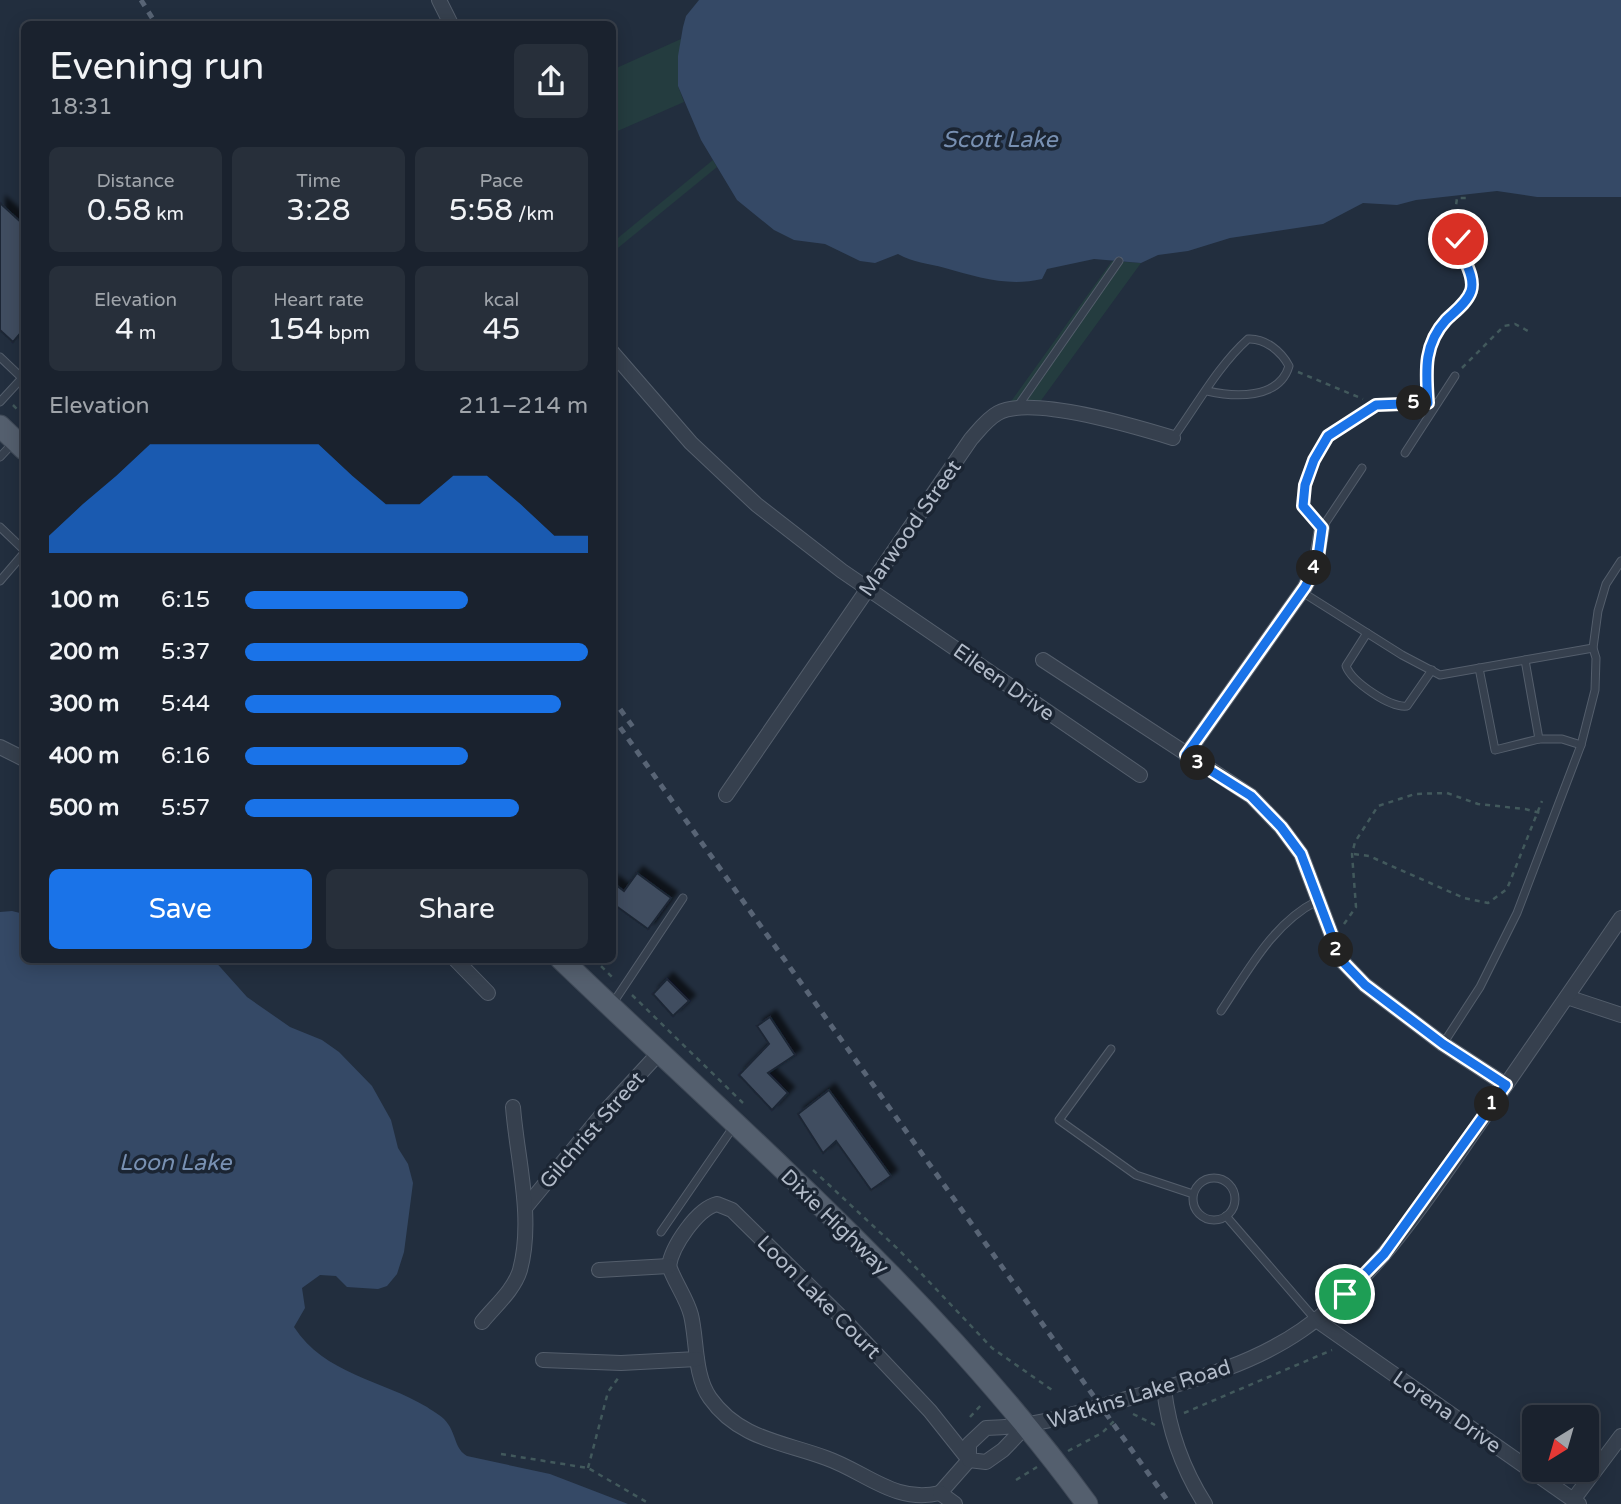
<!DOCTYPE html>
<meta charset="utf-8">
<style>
:root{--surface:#1a222e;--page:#272f3a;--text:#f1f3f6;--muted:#9fa4aa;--line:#383f4a;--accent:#1a73e8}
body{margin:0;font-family:"Varela Round",sans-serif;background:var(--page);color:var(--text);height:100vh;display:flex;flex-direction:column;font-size:26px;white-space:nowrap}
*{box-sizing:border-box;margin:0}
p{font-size:23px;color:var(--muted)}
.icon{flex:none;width:38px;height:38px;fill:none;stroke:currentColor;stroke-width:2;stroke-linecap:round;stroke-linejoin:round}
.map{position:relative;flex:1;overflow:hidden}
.side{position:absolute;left:21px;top:21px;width:595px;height:942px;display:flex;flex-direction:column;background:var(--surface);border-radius:10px;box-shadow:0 4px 18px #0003,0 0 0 2px var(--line)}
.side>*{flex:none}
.needle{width:46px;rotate:217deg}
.tools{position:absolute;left:1522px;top:1405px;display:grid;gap:14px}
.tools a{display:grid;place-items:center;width:77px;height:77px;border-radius:10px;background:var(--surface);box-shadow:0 4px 18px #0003,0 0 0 2px var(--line);font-size:35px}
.pin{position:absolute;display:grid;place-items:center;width:60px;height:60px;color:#fff;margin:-30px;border:4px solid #fff;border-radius:50%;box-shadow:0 2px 7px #0007}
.km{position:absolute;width:35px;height:35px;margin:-18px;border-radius:50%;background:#222;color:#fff;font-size:19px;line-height:35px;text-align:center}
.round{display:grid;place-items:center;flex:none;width:74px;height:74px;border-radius:10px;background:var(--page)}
.headline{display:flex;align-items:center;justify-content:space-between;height:119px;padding:0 28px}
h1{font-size:38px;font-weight:600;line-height:52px}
.stats{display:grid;grid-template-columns:repeat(3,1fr);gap:10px;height:119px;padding:7px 28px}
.stats div{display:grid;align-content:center;border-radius:10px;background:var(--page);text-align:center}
.stats b{font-size:30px;font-weight:600}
.stats small{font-size:19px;font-weight:400}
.stats p{font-size:19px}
.chart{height:196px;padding:14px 28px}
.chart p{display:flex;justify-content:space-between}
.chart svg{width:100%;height:126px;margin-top:7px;fill:var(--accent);opacity:.7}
.button{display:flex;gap:14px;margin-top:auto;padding:14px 28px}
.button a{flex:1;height:80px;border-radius:10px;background:var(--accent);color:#fff;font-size:28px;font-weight:600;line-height:80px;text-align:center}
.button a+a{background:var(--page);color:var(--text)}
ul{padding:0 28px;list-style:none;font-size:23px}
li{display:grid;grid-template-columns:112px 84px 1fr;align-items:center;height:52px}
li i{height:18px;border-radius:9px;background:var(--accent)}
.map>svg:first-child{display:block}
.green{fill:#243c3f}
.water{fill:#354966}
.building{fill:#414e60;stroke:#1d2735;stroke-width:2;filter:url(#shadow)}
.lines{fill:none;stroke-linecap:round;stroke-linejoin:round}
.lane-casing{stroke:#545e6c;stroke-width:9}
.street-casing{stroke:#545e6c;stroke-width:16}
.primary-casing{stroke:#3f4957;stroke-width:23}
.path{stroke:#42595c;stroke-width:2.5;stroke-dasharray:5 5;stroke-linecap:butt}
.lane{stroke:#36404e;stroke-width:7}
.street{stroke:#36404e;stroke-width:14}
.primary{stroke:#545f6e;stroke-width:21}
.rail{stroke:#586475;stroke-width:5;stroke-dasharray:7 7;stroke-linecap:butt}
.route-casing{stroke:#fff;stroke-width:14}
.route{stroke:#1a73e8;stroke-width:9}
.labels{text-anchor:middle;stroke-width:7;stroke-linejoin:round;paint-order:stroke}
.street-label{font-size:21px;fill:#b2bbc9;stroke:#1b2533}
.water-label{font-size:23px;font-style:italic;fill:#7890b2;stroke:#1b2533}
</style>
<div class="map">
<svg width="1621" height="1504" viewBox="0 0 1621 1504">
<defs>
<filter id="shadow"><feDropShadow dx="6" dy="-6" stdDeviation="2" flood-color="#0009"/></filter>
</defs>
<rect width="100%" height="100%" fill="#222e3e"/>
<!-- green -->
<g class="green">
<path d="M681 39 678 86 684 102 613 133 612 70Z"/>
<path d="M713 160 717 167 613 252V242Z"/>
<path d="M1112 261 1141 263 1037 406 1007 407Z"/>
</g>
<!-- water -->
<g class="water">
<path d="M699 0H1621V197H1537L1497 191 1416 200 1397 205 1363 203 1323 224 1230 238 1188 251 1158 255 1141 263 1094 259 1047 269 1042 279C1008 287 977 277 945 268 927 263 914 263 898 254L875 263 860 261 825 244 794 240 774 230 737 200 701 140 678 86V56L683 27 686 16Z"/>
<path d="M12 911 24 914V959H213L247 997 290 1027 322 1040 339 1052 372 1086 391 1120 398 1148 408 1164 413 1183 404 1252 397 1274 387 1286 378 1289 347 1287 336 1276 320 1275 302 1288 305 1308 294 1327C324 1374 382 1380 427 1407 434 1412 444 1417 448 1424 456 1435 455 1449 467 1456L550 1474 628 1504H0V912Z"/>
</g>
<!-- building -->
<g class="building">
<path d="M0 203 24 225V329L13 342 0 330Z"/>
<path d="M637 873 671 898 648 929 612 903V882L624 891Z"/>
<path d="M667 979 689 1001 673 1016 653 994Z"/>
<path d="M770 1017 795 1055 768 1073 788 1093 772 1110 739 1075 769 1044 757 1026Z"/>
<path d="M829 1090 891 1176 871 1190 836 1141 823 1153 798 1114Z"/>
</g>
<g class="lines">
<!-- lane casing -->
<g class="lane-casing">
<g id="lane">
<path d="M0 357 22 378 0 402"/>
<path d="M1016 409 1119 261"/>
<path d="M1173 438C1197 405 1218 366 1248 339 1265 338 1281 351 1289 366 1279 400 1234 397 1207 391"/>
<path d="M1405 453 1455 376"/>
<path d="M0 457 14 442"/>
<path d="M1362 468 1322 528 1303 506 1305 485 1314 460 1328 436 1376 405 1437 403"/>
<path d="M0 527 24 550"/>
<path d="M0 581 24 553"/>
<path d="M1302 592 1402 655 1440 675 1593 648"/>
<path d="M1367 633 1346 666C1352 682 1390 708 1407 706L1432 670"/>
<path d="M1525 660 1539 739H1562L1581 745"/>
<path d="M1479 668 1495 750 1539 739"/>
<path d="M613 1003 683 898"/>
<path d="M1221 1011C1248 971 1273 923 1317 901"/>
<path d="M1443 1044 1480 987 1517 913 1581 745 1595 690 1596 658 1593 648 1598 611 1606 584 1621 561"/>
<path d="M1111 1049 1059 1120 1136 1175 1193 1194"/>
<circle cx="1214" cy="1199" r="21"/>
<path d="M1226 1216 1315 1319"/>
<path d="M661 1232 734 1126"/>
</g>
</g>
<!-- street casing -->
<g class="street-casing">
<g id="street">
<path d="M439 0 451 24"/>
<path d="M612 352 691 443 757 505 842 571 1140 775"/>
<path d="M1043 660 1251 796 1281 827 1301 854 1341 960 1365 985 1443 1044 1506 1085"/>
<path d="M0 747 24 759"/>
<path d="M1186 755 1305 587 1316 564 1322 528"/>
<path d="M726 795 971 439C979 430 987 419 998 413 1031 395 1137 427 1173 438"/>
<path d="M455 959 488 993"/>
<path d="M1567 997 1621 1015"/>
<path d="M525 1208 600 1117 659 1053"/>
<path d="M669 1266C672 1246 697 1209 717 1204L732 1210 846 1322 930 1411 969 1460 940 1493"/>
<path d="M669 1266C675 1283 687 1299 691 1315 697 1339 694 1376 710 1398 739 1439 783 1442 826 1458 866 1472 895 1504 940 1493"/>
<path d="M599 1270 669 1266"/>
<path d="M1315 1319 1579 1504"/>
<path d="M482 1322C495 1306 514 1290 520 1270 534 1218 517 1159 513 1107"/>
<path d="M543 1360 621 1363 697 1359"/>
<path d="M1164 1389C1169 1431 1182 1468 1205 1504"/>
<path d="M1025 1427 1003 1450 986 1462 969 1460V1444L986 1428C1039 1427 1080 1412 1130 1398 1190 1381 1250 1366 1302 1330 1375 1280 1427 1199 1477 1127 1525 1057 1573 988 1621 918"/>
<path d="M940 1493 955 1504"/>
<path d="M1573 1500 1621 1436"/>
</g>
</g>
<!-- primary casing -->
<g class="primary-casing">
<g id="primary">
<path d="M0 426 24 449"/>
<path d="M561 959C742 1133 938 1300 1087 1504"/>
</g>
</g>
<!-- path -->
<g class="path">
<path d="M1462 368 1504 326 1515 324 1530 332"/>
<path d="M1298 372 1363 399"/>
<path d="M1427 393 1425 363 1430 345 1445 322 1471 292 1472 278 1460 256 1459 214 1455 213 1457 198H1468"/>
<path d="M13 405 24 416"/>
<path d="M1354 854 1369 856 1464 898 1488 903 1507 889 1542 801"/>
<path d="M1344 924 1356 907 1352 854 1355 842 1378 806 1415 794 1447 793 1478 804 1525 809 1544 814"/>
<path d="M594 959 614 979"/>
<path d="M632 995 743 1103"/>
<path d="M813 1170 899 1250 992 1348 1052 1390"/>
<path d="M1184 1413 1332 1350"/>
<path d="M1133 1414 1155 1425"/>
<path d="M970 1417 982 1404"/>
<path d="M1068 1451 1102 1433 1117 1418"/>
<path d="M501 1454 588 1468 650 1504"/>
<path d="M588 1468 608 1392 619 1377"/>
<path d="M1016 1480 1037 1467"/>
</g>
<!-- lane -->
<use href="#lane" class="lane"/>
<!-- street -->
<use href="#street" class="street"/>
<!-- primary -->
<use href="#primary" class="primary"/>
<!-- rail -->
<g class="rail">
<path d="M141 0 156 24"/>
<path d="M612 698 633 727"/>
<path d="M612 716 1170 1504"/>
</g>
</g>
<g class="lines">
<!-- route casing -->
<g class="route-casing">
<path id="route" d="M1345 1294 1384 1254 1506 1085 1443 1044 1365 985 1341 960 1301 854 1281 827 1251 796 1186 755 1305 587 1317 564 1322 528 1303 506 1305 485 1314 460 1328 436 1376 405 1428 403C1426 372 1423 345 1446 320 1454 312 1467 303 1471 291 1476 275 1460 256 1458 239"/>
</g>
<!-- route -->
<use href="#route" class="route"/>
</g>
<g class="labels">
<!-- street labels -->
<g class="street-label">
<text transform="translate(910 528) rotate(-55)" y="7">Marwood Street</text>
<text transform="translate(1004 682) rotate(35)" y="7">Eileen Drive</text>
<text transform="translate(592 1130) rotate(-49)" y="7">Gilchrist Street</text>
<text transform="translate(835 1222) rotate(44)" y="7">Dixie Highway</text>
<text transform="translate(819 1297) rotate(45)" y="7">Loon Lake Court</text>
<text transform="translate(1139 1394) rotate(-17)" y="7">Watkins Lake Road</text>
<text transform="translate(1447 1412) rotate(35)" y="7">Lorena Drive</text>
</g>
<!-- water labels -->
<g class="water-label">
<text x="1000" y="147">Scott Lake</text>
<text x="175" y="1170">Loon Lake</text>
</g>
</g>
</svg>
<div class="tools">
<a><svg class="needle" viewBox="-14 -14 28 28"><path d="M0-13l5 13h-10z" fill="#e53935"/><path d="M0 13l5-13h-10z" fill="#9fa4aa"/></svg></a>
</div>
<div class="pin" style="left:1345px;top:1294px;background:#1e9e55"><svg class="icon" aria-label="arrive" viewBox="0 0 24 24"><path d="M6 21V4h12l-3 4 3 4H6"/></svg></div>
<div class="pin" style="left:1458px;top:239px;background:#d93025"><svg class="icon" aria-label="check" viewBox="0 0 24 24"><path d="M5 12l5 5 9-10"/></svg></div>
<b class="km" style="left:1492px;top:1104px">1</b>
<b class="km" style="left:1336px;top:950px">2</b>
<b class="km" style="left:1198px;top:763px">3</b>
<b class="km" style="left:1314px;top:568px">4</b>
<b class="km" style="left:1414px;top:403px">5</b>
<section class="side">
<div class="headline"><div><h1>Evening run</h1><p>18:31</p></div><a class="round"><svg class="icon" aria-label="share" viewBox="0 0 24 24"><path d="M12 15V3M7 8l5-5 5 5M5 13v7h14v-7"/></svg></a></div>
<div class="stats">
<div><p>Distance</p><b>0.58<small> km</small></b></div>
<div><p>Time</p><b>3:28</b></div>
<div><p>Pace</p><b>5:58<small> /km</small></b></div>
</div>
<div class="stats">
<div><p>Elevation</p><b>4<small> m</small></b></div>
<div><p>Heart rate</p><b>154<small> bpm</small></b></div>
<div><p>kcal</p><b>45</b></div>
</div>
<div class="chart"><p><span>Elevation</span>211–214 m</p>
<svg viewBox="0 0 160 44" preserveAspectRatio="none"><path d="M0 44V38L10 27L20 17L30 6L40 6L50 6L60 6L70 6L80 6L90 17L100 27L110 27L120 17L130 17L140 27L150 38L160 38V44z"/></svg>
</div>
<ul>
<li><b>100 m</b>6:15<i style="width:65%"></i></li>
<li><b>200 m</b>5:37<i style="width:100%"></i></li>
<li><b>300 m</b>5:44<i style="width:92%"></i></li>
<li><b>400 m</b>6:16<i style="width:65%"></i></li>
<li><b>500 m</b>5:57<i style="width:80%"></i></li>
</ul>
<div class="button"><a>Save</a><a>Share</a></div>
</section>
</div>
